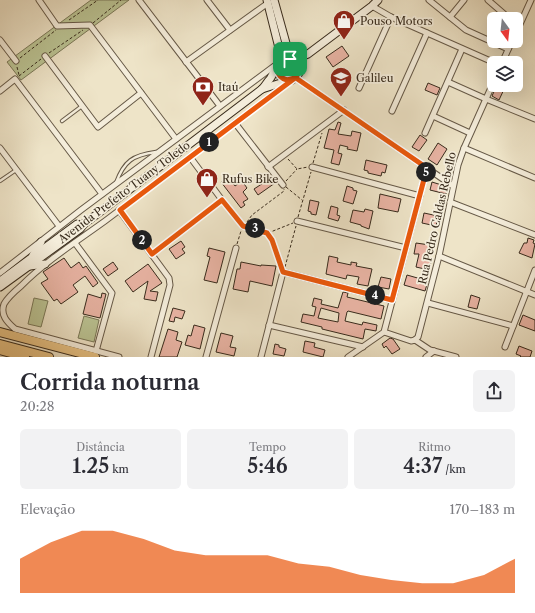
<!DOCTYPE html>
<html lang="pt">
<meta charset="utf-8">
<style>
:root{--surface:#fff;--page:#f2f2f3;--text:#2b2b33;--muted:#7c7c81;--accent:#ea580c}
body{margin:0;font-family:"Libre Caslon Text",serif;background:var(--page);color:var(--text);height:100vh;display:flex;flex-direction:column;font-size:15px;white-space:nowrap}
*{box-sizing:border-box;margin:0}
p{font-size:13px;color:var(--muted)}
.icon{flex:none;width:22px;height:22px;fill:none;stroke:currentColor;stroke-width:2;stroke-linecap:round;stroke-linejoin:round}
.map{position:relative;height:357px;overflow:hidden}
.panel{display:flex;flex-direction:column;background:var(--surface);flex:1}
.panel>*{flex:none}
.needle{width:26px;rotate:165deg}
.tools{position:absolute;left:487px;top:12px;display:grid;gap:8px}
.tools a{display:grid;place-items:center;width:36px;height:36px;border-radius:6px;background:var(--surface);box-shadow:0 4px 16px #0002;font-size:20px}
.pin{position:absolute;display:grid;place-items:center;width:34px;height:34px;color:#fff;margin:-17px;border-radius:8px;box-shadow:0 2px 6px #0006}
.km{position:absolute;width:20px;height:20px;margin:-10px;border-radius:50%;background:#222;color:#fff;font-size:11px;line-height:20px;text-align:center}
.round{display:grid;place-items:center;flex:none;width:42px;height:42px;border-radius:6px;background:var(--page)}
.overview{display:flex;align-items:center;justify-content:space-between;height:68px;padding:0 20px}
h1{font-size:22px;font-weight:600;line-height:30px}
.metrics{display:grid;grid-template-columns:repeat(3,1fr);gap:6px;height:68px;padding:4px 20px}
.metrics div{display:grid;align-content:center;border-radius:6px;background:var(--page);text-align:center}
.metrics b{font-size:20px;font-weight:600}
.metrics small{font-size:11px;font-weight:400}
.metrics p{font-size:11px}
.chart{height:112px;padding:8px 20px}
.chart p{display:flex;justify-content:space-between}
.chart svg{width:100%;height:72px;margin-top:4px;fill:var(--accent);opacity:.7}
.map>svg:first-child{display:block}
.green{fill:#bbc494;stroke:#7a7858}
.building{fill:#e8b3a3;stroke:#382b1c;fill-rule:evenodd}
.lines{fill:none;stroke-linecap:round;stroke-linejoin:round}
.lane-casing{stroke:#665947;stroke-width:4.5}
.street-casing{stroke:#665947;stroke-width:7}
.secondary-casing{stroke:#382b1c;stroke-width:9}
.primary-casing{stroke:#382b1c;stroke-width:10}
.path{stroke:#382b1c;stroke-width:1;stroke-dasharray:3 2;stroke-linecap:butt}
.lane{stroke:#f4eddb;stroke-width:2.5}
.street{stroke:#f4eddb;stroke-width:5}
.secondary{stroke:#f4eddb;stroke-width:7}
.primary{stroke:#e7c284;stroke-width:8}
.route-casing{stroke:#fff;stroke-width:8}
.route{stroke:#ea580c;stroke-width:5}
.labels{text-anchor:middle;stroke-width:3.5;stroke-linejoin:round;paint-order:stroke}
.poi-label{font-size:11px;fill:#382b1c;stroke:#f4eddb;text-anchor:start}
.street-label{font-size:11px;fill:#382b1c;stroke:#f4eddb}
</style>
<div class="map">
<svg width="535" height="357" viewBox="0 0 535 357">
<rect width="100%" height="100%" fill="#eee4c8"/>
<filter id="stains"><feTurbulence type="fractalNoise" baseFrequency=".005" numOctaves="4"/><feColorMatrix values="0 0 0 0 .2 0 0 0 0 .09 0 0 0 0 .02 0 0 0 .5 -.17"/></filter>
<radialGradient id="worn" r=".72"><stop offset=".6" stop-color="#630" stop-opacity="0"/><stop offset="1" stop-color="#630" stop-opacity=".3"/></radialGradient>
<!-- green -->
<g class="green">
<path d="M91 0H129L21 80 7 62Z"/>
<path d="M34 298 48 301 41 327 28 324Z"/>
<path d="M84 316 99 320 94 342 78 338Z"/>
</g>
<!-- building -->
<g class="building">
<path d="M342 46 349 56 333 67 326 57Z"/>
<path d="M428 83 440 88 437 95 425 90Z"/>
<path d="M497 85H506L499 100 492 96Z"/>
<path d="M338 122 341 123 338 134 351 136 352 131 361 133 357 151 347 149 348 147 340 145 338 153 342 154 339 165 331 163 334 150 324 148 329 129 335 130Z"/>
<path d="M420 135 427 140 419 151 412 147Z"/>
<path d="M438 143 447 149 437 165 428 159Z"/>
<path d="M366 160 387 165 385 173 382 172 381 176 368 173V171L364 170Z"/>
<path d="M229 177 235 186 242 181 247 188 243 192 248 199 243 202 245 205 241 208 221 182Z"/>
<path d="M271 178 275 183 258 195 254 189Z"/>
<path d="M432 182 448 187 446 194 430 190Z"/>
<path d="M347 186 353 188V190L357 191 353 204 343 201Z"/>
<path d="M380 194 401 199 398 212 378 208Z"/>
<path d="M310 200 319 202 316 215 311 214V212L308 211Z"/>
<path d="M331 206 338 208 337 215 340 216 338 221 328 218Z"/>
<path d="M365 209 373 211 369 229 361 226V225L350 222 353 210 364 212Z"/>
<path d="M424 213 438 216 436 226 422 223Z"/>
<path d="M528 238 534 240 533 243 535 244 532 258 519 253 524 243H527Z"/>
<path d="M181 241 185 247 182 249 185 253 176 259 169 249Z"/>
<path d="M416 243 430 245 427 257 432 258 429 270 416 267 419 254H414Z"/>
<path d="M209 248 225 252 217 283 204 280 210 257 207 256Z"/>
<path d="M329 256 338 258 337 262 351 265V262L357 263 356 266 372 269 368 286 357 284 359 277 347 275 346 279 326 274Z"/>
<path d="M64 258 71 268 79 262 83 268 86 266 98 283 93 287 85 276 73 285 78 292 61 304 57 299 54 301 41 283 48 279 43 272Z"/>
<path d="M113 262 118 269 108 276 103 269Z"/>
<path d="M241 262 261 266V265L276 266 272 286 250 281 248 292 233 289 237 269H240Z"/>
<path d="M148 264 162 283 150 291 158 292 156 301 144 299 148 281 133 292 125 281Z"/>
<path d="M407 275 428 281 425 291 404 285Z"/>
<path d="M381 277 391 279 389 289 378 287Z"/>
<path d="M343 292 348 293 347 297 384 306 381 319 348 311 347 312 345 321 362 325 363 322 377 325 376 331 365 329 363 339 322 329V327L301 322 303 314 314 316 316 307 312 306 314 298 322 300 321 304 338 308ZM321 308 339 313 338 322 318 318Z"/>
<path d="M102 293 106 294 100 318 83 314 88 294 101 298Z"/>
<path d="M471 295 480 298 477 309 468 307Z"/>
<path d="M173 308 185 311 182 319 175 317 174 322 169 321Z"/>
<path d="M523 315 535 320V331L519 325Z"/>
<path d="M194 325 205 328 200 349 185 345 188 335 191 336Z"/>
<path d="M168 329 178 332 176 340 182 342 177 357H159Z"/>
<path d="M221 333 233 336 230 347 236 348 234 356 216 352Z"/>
<path d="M390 338 393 339 400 349 392 354 386 346 384 348 382 344Z"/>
<path d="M305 341 315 343 314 347 325 350 323 357 303 352Z"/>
<path d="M275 344 279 345V347L286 349 284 356 273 354Z"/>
<path d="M519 346 532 351 530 357H520L521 356 516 354Z"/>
</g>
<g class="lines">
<!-- lane casing -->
<g class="lane-casing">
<g id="lane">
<path d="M62 121 82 106"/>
<path d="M0 181 16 170"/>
<path d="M116 183C124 161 133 155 156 152"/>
</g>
</g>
<!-- street casing -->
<g class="street-casing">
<g id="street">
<path d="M39 0 57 26 90 25 176 139"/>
<path d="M139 0 220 106"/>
<path d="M207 0 230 30"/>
<path d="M429 0 466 30 508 49"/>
<path d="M488 0 510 19"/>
<path d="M372 6 391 17 495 63"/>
<path d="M450 17 464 0"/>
<path d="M516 33 531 0"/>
<path d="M0 40 16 61"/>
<path d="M45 56 98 127 141 93"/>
<path d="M186 62 268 3"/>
<path d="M502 63 512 41"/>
<path d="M296 78 453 186"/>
<path d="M448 82 486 99 535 119"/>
<path d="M359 88 391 17"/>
<path d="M0 91 15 79 102 194"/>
<path d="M392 111 427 33"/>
<path d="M433 116 470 133"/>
<path d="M235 123 283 185"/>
<path d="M425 133 462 49"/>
<path d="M0 148 59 226"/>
<path d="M464 148 535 178"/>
<path d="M190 157 222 200 243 226"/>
<path d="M268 167 344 110"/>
<path d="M312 167 420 196"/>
<path d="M450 202 535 235"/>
<path d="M119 210 169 278 170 285 151 357"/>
<path d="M297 221 406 248"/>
<path d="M75 243 112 293 96 351"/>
<path d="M152 254 222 200"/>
<path d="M439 256 535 295"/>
<path d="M0 273 81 210 277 64"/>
<path d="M428 303 513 326"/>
<path d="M269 325 363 347"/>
<path d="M384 332 411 341 415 340"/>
<path d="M415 340 418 337 439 256 458 165 464 148 494 81"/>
<path d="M415 340 430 350 456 357"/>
<path d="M505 347 535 270"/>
<path d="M119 357 15 329C7 322 0 315 4 304 8 297 15 291 21 286 46 261 76 242 105 221 167 175 229 128 291 81"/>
<path d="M206 357 236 248"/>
<path d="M261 357 283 272 392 300"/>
<path d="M348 357 384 332 427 168"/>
<path d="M426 357 434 351"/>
</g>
</g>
<!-- secondary casing -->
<g class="secondary-casing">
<g id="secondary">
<path d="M267 0 282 60"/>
<path d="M274 0 289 54 292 59"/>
<path d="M293 60 308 54 372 6 378 0"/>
<path d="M262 89C265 86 267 82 270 79 275 71 283 51 295 61 299 64 299 69 299 73L292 80H284L278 73V65"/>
<path d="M33 255 41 242"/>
<path d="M30 266 45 264"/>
<path d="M0 281 77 224H84"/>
<path d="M0 287 80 229 84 224 262 89 290 80"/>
</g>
</g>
<!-- primary casing -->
<g class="primary-casing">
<g id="primary">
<path d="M0 332 95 357"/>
<path d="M0 344 49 357"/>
<path d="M0 350 25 357"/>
</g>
</g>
<!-- path -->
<g class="path">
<path d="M69 20 98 0"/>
<path d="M93 23 121 0"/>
<path d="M49 53 83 30"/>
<path d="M20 58 56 30"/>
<path d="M17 67 19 75"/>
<path d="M19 76 41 59"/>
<path d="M288 159 297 169 308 167"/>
<path d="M313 163 322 133"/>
<path d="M286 181 297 169"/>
<path d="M286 187 302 200"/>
<path d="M298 217 311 172"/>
<path d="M247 222 252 215 284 191V189"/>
<path d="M248 227 267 233 272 240 281 266"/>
<path d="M268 233 293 223"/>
<path d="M237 244 241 231"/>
<path d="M285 267 296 226"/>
</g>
<!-- lane -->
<use href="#lane" class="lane"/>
<!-- street -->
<use href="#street" class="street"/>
<!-- secondary -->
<use href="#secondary" class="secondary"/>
<!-- primary -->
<use href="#primary" class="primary"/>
</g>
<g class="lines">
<!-- route casing -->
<g class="route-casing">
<path id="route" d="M285 59 293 60 298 65V73L296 78 427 168 392 300 283 272 272 240 267 233 243 226 222 200 152 254 120 210 295 78 287 80C276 77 274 65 285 59Z"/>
</g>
<!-- route -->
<use href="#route" class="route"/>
</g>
<!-- icons -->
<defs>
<g id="shop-pin" transform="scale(1.15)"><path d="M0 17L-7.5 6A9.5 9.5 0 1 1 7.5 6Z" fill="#8f2418" stroke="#f4eddb"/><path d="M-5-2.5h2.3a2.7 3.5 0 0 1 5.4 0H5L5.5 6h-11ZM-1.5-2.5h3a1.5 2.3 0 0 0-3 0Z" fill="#fff"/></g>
<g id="school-pin" transform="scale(1.15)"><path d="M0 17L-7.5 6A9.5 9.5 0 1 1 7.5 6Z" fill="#8f2418" stroke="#f4eddb"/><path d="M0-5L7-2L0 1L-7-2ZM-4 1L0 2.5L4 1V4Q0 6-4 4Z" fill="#fff"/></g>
<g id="bank-pin" transform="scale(1.15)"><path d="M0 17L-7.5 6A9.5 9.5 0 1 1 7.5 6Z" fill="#8f2418" stroke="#f4eddb"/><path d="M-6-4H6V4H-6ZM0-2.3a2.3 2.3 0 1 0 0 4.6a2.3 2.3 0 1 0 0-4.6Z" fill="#fff"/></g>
</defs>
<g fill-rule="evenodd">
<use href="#shop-pin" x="344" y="21"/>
<use href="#school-pin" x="341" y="78"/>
<use href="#bank-pin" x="203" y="87"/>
<use href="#shop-pin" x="207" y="179"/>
</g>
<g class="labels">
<!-- poi labels -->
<g class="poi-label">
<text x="360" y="25">Pouso Motors</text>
<text x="356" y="82">Galileu</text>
<text x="218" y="91">Itaú</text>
<text x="222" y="183">Rufus Bike</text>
</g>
<!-- street labels -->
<g class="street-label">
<text transform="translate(124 192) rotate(-37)" y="4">Avenida Prefeito Tuany Toledo</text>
<text transform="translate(437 218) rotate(-77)" y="4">Rua Pedro Caldas Rebello</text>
</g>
</g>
<rect width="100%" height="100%" filter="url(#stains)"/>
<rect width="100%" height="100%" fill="url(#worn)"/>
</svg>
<div class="tools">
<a><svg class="needle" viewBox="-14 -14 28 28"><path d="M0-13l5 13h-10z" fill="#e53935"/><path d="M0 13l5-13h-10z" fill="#7c7c81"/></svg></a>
<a><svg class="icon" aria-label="layers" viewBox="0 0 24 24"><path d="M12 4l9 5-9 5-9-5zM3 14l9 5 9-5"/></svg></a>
</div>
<div class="pin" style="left:290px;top:59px;background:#1e9e55"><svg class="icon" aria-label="arrive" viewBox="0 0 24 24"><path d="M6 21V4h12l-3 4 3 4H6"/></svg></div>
<b class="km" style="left:209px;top:142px">1</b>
<b class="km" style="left:142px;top:240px">2</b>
<b class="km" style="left:255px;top:228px">3</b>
<b class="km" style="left:375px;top:295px">4</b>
<b class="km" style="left:426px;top:172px">5</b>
</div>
<section class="panel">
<div class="overview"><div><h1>Corrida noturna</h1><p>20:28</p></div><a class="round"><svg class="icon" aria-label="share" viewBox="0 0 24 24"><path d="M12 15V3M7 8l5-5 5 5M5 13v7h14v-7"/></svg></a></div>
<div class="metrics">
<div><p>Distância</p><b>1.25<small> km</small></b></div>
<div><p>Tempo</p><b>5:46</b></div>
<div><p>Ritmo</p><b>4:37<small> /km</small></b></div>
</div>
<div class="chart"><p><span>Elevação</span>170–183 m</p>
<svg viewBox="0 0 160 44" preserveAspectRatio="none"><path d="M0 44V23L10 13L20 6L30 6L40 11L50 18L60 21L70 21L80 21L90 26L100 28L110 33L120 36L130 38L140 38L150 33L160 23V44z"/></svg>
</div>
</section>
